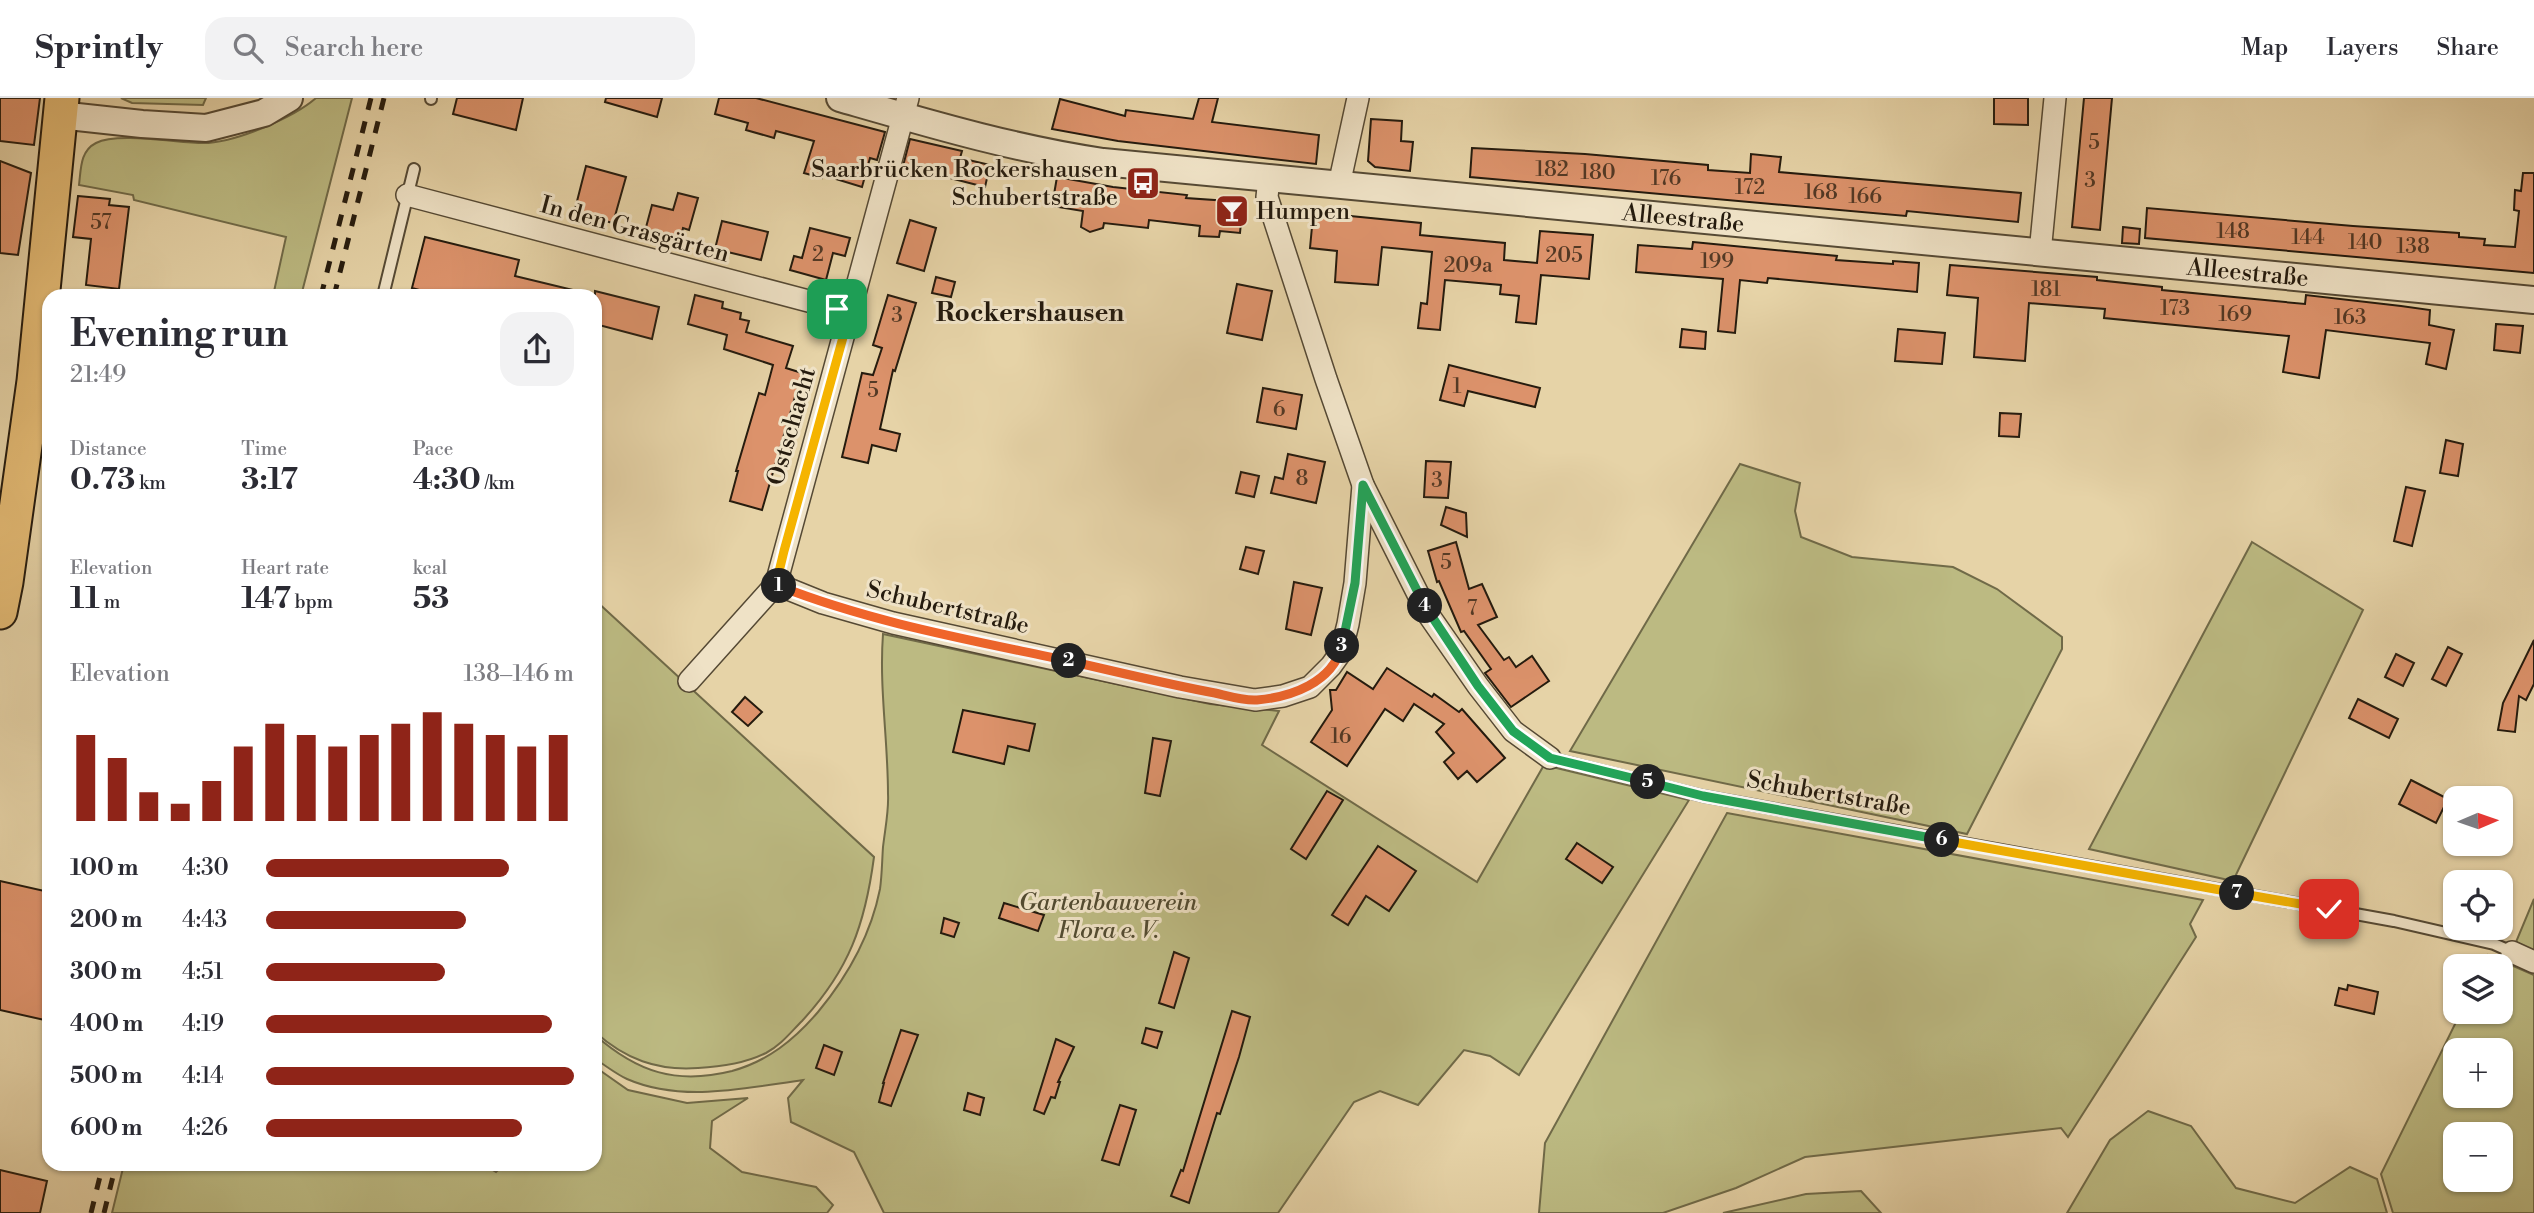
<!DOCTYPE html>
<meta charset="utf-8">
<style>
:root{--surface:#fff;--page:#f2f2f3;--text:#2b2b33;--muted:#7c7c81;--line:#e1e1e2;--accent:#8f2418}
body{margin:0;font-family:"Libre Bodoni",serif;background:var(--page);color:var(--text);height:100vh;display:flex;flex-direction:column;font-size:26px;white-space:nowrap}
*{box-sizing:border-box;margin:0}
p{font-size:23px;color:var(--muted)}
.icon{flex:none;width:38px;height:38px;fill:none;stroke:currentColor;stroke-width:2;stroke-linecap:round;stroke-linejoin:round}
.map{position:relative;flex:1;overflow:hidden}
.details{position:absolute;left:42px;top:191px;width:560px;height:882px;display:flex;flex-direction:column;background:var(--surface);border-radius:21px;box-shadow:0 2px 5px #0004}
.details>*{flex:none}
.needle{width:46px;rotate:88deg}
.tools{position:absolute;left:2443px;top:688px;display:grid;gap:14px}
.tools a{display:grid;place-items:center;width:70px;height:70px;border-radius:14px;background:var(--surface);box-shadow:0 2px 5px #0004;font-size:35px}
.pin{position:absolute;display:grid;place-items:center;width:60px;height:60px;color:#fff;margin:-30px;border-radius:14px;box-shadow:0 4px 10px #0006}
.km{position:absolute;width:35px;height:35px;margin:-18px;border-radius:50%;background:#222;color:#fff;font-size:19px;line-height:35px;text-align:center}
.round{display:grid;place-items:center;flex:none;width:74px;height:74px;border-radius:21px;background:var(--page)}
.headline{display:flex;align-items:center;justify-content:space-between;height:119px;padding:0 28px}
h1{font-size:38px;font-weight:700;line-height:52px}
.figures{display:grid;grid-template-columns:repeat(3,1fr);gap:10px;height:119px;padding:7px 28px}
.figures div{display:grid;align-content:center}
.figures b{font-size:30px;font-weight:700}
.figures small{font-size:19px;font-weight:400}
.figures p{font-size:19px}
.chart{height:196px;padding:14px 28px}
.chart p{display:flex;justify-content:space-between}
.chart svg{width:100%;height:126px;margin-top:7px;stroke:var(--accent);stroke-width:6}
ul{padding:0 28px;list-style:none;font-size:23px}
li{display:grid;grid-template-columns:112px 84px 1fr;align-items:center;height:52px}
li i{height:18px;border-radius:9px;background:var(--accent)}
header{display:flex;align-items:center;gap:42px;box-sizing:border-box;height:98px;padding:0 35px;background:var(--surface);border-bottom:2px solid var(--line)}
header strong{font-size:33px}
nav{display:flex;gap:38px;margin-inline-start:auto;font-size:24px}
.search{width:490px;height:63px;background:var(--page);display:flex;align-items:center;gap:18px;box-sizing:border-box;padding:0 24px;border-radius:21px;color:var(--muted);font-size:26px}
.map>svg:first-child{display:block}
.green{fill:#bcba82;stroke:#706a48;stroke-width:2;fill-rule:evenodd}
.building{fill:#dc926b;stroke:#251b0e;stroke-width:2}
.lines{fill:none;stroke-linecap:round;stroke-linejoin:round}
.service-casing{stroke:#554934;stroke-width:14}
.minor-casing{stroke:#554934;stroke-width:24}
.tertiary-casing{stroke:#554934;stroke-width:30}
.primary-casing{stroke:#251b0e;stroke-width:37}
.service{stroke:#efe2c6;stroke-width:10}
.minor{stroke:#efe2c6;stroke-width:21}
.tertiary{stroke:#efe2c6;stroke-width:26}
.primary{stroke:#e3ba74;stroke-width:33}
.rail{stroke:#251b0e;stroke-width:5;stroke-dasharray:12 12;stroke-linecap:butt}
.split-1-casing{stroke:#fff;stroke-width:14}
.split-2-casing{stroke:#fff;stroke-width:14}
.split-3-casing{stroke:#fff;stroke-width:14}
.split-4-casing{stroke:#fff;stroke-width:14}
.split-5-casing{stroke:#fff;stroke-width:14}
.split-6-casing{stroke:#fff;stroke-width:14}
.split-7-casing{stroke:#fff;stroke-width:14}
.split-8-casing{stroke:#fff;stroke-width:14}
.split-1{stroke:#f5b400;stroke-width:9}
.split-2{stroke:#f0652b;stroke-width:9}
.split-3{stroke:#f0652b;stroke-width:9}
.split-4{stroke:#22a559;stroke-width:9}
.split-5{stroke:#22a559;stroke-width:9}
.split-6{stroke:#22a559;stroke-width:9}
.split-7{stroke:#f5b400;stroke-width:9}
.split-8{stroke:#f5b400;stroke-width:9}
.labels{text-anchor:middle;stroke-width:6;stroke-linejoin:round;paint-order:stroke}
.number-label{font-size:21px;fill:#533925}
.poi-label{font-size:24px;fill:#251b0e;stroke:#efe2c6;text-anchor:end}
.street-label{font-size:24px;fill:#251b0e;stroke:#efe2c6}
.park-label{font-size:24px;font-style:italic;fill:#524b31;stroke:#efe2c6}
.neighbourhood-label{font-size:26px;font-weight:bold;fill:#251b0e;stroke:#efe2c6}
</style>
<header>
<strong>Sprintly</strong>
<div class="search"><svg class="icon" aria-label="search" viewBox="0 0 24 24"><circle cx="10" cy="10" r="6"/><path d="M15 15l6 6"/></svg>Search here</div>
<nav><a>Map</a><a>Layers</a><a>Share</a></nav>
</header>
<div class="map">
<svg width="2534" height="1115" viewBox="0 0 2534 1115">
<rect width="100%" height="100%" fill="#e6d3a7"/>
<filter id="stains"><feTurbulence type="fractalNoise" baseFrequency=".00286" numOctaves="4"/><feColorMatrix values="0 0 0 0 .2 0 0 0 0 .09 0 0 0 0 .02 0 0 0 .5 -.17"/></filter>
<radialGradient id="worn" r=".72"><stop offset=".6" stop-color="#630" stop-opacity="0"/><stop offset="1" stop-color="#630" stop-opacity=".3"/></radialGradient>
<!-- green -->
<g class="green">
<path d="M121 0H206L203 7 132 5Z"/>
<path d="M316 0H352L301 198H273L286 139 134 102 133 97 79 87C81 71 80 53 96 45 117 34 178 45 203 45 234 45 293 20 316 0Z"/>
<path d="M1740 366 1800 385 1795 413 1801 439 1852 459 1953 469 1997 491 2062 539V551L1967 736 1570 653Z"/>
<path d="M2252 444 2363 512 2233 783 2089 751Z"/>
<path d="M595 502 874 759C865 827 849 872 802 923 790 935 781 947 766 955 746 965 720 969 698 970 657 973 625 961 595 934Z"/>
<path d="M883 536 1210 606 1279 613 1262 647 1477 784 1544 667 1689 702 1519 977 1490 958 1464 952 1418 1007 1380 993 1354 1004 1278 1115H884L854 1054 791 1024 788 1000 803 982C746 990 682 1005 627 981 616 976 605 967 595 961V937C637 974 676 987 732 973 768 963 794 942 818 914 847 879 871 836 880 791 882 777 882 763 883 749 885 731 889 713 888 696 888 642 879 589 883 536Z"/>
<path d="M1727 715 2203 802 2190 826 2196 839 2068 1039 2061 1030 1805 1059 1736 1090 1663 1115H1539L1545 1045Z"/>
<path d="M2534 801V853L2516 844Z"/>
<path d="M2488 857 2534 877V1115H2393L2381 1076 2461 914H2501V868H2483ZM2455 952H2501V998H2455ZM2455 1036H2501V1082H2455Z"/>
<path d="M598 971 628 992 687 1005 748 1000 712 1023 710 1050 742 1074 816 1089 833 1107 827 1115H112L124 1066H483L496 1074 504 1066H595V974Z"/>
<path d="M2148 1013 2191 1028 2236 1090 2295 1105 2350 1069 2377 1081 2387 1115H2067L2110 1042Z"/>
<path d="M1861 1093 1881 1115H1723L1806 1096Z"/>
</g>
<!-- building -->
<g class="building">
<path d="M0 0H40L34 47 0 43Z"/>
<path d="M457 0H523L516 32 453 16Z"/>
<path d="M606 0H662L657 19 605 4Z"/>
<path d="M719 0H756L885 34 877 62 870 60 862 89 823 77 822 80 804 75 814 43 776 33 774 40 746 32 748 25 715 16Z"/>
<path d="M1199 0H1218L1212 24 1319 37 1316 66 1118 43 1052 31 1060 1 1125 18 1126 12 1193 21Z"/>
<path d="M1994 0H2028V27L1994 26Z"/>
<path d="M2084 0H2112L2100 132 2072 129Z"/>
<path d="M1371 21 1402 23 1401 43 1413 44 1410 73 1375 69 1368 63Z"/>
<path d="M910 41 962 53 960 60 990 67 985 89 903 68Z"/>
<path d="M1472 50 1585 56 1708 67V72L1750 75 1751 56 1781 59 1779 74 2021 95 2018 124 1907 113 1906 118 1470 79Z"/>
<path d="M0 63 31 75 18 157 0 155Z"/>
<path d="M586 68 626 79 613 125 574 115Z"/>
<path d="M2523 75H2534V175L2145 140 2147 110 2353 128 2459 135V139L2485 141 2484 147 2515 149 2519 113 2514 112 2515 92 2521 93Z"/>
<path d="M1057 79 1113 89 1187 97 1186 100 1243 104 1240 135 1220 133 1219 139 1199 138 1200 128 1149 122 1148 130 1104 125 1103 130 1090 134 1081 129 1083 113 1052 108Z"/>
<path d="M678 95 698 100 689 132 683 130 680 143 645 133 652 107 673 112Z"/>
<path d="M78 98 110 101 109 107 129 109 119 191 86 187 91 141 73 139Z"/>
<path d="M1340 117 1421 125 1420 137 1505 145 1504 162 1537 165 1540 133 1593 137 1589 181 1541 177 1536 226 1516 224 1519 198 1500 196 1501 187 1445 182 1440 232 1418 230 1421 205 1427 206 1432 154 1382 149 1378 187 1335 184 1337 153 1310 150 1313 118 1340 121Z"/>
<path d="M910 122 936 130 924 173 897 165Z"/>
<path d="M722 123 768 134 761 162 715 151Z"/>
<path d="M2123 129 2140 131 2139 146 2122 145Z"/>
<path d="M810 130 850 140 845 158 833 155 826 182 790 172 794 158 802 160Z"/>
<path d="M425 139 519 162 515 178 573 192 572 198H441L412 190Z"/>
<path d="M1693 144 1837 158 1836 162 1893 166V163L1919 165 1917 194 1768 180 1767 185 1740 182 1735 235 1718 233 1723 181 1636 174 1638 147 1692 151Z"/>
<path d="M1950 167 2097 179V182L2162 189V192L2305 206 2306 197 2401 208 2430 212 2429 227 2454 232 2446 271 2426 266 2430 245 2326 232 2319 280 2283 274 2289 238 2104 220 2105 211 2029 205 2025 263 1974 259 1978 200 1947 197Z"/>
<path d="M936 179 955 184 951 199 932 195Z"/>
<path d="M1237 186 1272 193 1262 242 1227 235Z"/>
<path d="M595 193 659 209 652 241 595 226Z"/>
<path d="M695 197 723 204 722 210 741 215 740 221 749 223 746 234 793 248 786 270 802 275 762 412 730 403 738 373H736L759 295 765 297 773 267 724 251 727 237 688 226Z"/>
<path d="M888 197 916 205 895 273 893 272 880 331 900 336 896 353 872 347 868 365 842 359 862 275 873 277 882 250 873 247Z"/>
<path d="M2496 226 2523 228 2520 255 2494 252Z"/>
<path d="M1682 231 1706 234 1705 251 1680 249Z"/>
<path d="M1898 231 1945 235 1942 266 1895 263Z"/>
<path d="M1449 267 1540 290 1535 309 1468 293 1464 308 1440 302Z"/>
<path d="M1263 290 1302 297 1296 331 1257 324Z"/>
<path d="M2000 315 2021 316 2019 339 1999 338Z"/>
<path d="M2446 342 2463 346 2458 378 2440 375Z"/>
<path d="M1288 356 1325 364 1316 405 1271 395 1275 379 1283 381Z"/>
<path d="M1426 363 1451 364 1448 400 1424 399Z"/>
<path d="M1241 374 1259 378 1254 399 1236 395Z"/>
<path d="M2406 389 2425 393 2412 448 2394 443Z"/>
<path d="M1446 409 1466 415 1467 439 1441 427Z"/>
<path d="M1456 444 1469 491 1482 486 1497 519 1478 527 1504 562 1509 559 1516 569 1532 558 1549 583 1511 609 1485 575 1491 571 1464 533 1461 534 1439 483 1437 484 1428 453Z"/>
<path d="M1246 449 1264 453 1258 476 1240 471Z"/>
<path d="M1294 484 1322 490 1311 537 1286 531Z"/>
<path d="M2534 542V586L2526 602 2519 598 2515 634 2498 632 2503 605Z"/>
<path d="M2448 549 2462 556 2446 588 2432 581Z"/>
<path d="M2396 556 2414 565 2403 588 2385 579Z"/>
<path d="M1387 570 1432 599 1434 596 1459 614 1462 611 1505 660 1477 684 1467 673 1458 681 1444 664 1454 655 1436 634 1444 626 1414 606 1403 623 1385 611 1347 668 1311 644 1332 612 1330 592H1336L1347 574 1373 591Z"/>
<path d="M745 599 762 614 748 628 732 614Z"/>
<path d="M2358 601 2398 621 2389 640 2349 620Z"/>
<path d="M963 612 1035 626 1029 653 1008 648 1004 666 953 654Z"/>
<path d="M1153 640 1171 643 1160 698 1145 695Z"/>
<path d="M2411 682 2448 701 2436 725 2399 706Z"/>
<path d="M1327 693 1343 702 1306 761 1291 751Z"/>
<path d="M1577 745 1613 769 1602 785 1566 761Z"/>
<path d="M1378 748 1416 773 1389 813 1366 798 1348 827 1332 817Z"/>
<path d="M0 783 49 794V923L0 912Z"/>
<path d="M1004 805 1044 817 1038 833 999 820Z"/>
<path d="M944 820 959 825 954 839 941 835Z"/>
<path d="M1174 854 1189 860 1174 910 1159 905Z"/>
<path d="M2348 887 2378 894 2374 916 2335 907 2339 890 2347 892Z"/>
<path d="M1232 913 1250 919 1239 959 1220 1016 1217 1015 1189 1105 1171 1098 1181 1072 1183 1073Z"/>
<path d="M1146 930 1162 934 1157 950 1142 945Z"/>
<path d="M901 932 918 937 891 1008 879 1004 884 985H883Z"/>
<path d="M1056 941 1074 949 1058 984H1060L1055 1000 1051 999 1044 1016 1034 1012Z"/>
<path d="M824 947 842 954 834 977 816 970Z"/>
<path d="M968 995 984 1000 980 1017 964 1012Z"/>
<path d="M1120 1007 1136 1012 1119 1067 1102 1062Z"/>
<path d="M0 1072 47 1083 40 1115H0Z"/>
</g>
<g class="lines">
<!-- service casing -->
<g class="service-casing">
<g id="service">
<path d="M431 1V0"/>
<path d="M383 198 414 71"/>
<path d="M1550 660 1703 698 2394 823 2494 846 2512 854"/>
</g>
</g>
<!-- minor casing -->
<g class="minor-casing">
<g id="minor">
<path d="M1269 80 1267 99 1326 281 1363 387 1428 516 1478 588 1513 633 1550 660"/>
<path d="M1339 87 1358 0"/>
<path d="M407 97 850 214"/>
<path d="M2040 155 2055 0"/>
<path d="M776 486 823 505 893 525 1180 589 1255 602 1283 598 1310 589 1331 568 1341 554 1348 526 1355 485 1363 387"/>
<path d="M689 583 776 486 908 0"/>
<path d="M2512 854 2534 864"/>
</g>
</g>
<!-- tertiary casing -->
<g class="tertiary-casing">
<g id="tertiary">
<path id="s1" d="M840 0C927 25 1014 51 1103 64L2534 202"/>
<path d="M59 17 142 26 206 30 264 15 289 0"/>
</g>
</g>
<!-- primary casing -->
<g class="primary-casing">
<path id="primary" d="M0 514 6 484 34 283 62 0"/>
</g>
<!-- service -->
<use href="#service" class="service"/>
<!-- minor -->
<use href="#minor" class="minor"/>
<!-- tertiary -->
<use href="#tertiary" class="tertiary"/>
<!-- primary -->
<use href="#primary" class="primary"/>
<!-- rail -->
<g class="rail">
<path d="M321 198 371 0"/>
<path d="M334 198 384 0"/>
<path d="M91 1115 103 1066"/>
<path d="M104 1115 116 1066"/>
</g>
</g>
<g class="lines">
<!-- split-1 casing -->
<g class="split-1-casing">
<path id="split-1" d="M779 488 776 486 784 453 850 214 837 211"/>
</g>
<!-- split-2 casing -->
<g class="split-2-casing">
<path id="split-2" d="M779 488C873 525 971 542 1069 563"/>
</g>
<!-- split-3 casing -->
<g class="split-3-casing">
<path id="split-3" d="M1069 563C1118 574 1166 586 1215 595 1228 598 1244 603 1257 602 1291 599 1332 585 1342 548"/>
</g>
<!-- split-4 casing -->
<g class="split-4-casing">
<path id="split-4" d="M1342 548 1355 485 1363 387 1425 508"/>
</g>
<!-- split-5 casing -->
<g class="split-5-casing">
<path id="split-5" d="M1425 508 1478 588 1513 633 1550 660 1648 684"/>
</g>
<!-- split-6 casing -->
<g class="split-6-casing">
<path id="split-6" d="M1648 684 1703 698 1942 742"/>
</g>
<!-- split-7 casing -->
<g class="split-7-casing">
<path id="split-7" d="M1942 742 2237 795"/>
</g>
<!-- split-8 casing -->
<g class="split-8-casing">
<path id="split-8" d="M2237 795 2329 811"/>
</g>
<!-- split-1 -->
<use href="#split-1" class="split-1"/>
<!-- split-2 -->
<use href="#split-2" class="split-2"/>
<!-- split-3 -->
<use href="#split-3" class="split-3"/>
<!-- split-4 -->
<use href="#split-4" class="split-4"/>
<!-- split-5 -->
<use href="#split-5" class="split-5"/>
<!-- split-6 -->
<use href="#split-6" class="split-6"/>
<!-- split-7 -->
<use href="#split-7" class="split-7"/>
<!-- split-8 -->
<use href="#split-8" class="split-8"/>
</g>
<!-- icons -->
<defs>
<g id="bus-square" transform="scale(1.75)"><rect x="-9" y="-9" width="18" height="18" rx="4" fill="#8f2418" stroke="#efe2c6"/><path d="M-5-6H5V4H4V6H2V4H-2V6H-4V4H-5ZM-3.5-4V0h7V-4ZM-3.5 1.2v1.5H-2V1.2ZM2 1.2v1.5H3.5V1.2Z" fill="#fff"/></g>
<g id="bar-square" transform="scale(1.75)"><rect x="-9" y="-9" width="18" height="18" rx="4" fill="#8f2418" stroke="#efe2c6"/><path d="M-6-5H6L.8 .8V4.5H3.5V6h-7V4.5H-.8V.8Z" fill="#fff"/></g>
</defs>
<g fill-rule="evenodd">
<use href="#bus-square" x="1143" y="85"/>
<use href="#bar-square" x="1232" y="113"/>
</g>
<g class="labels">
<!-- number labels -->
<g class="number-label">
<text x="2094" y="51">5</text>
<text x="1552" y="78">182</text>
<text x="1598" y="81">180</text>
<text x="1666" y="87">176</text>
<text x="2090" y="89">3</text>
<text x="1750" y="96">172</text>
<text x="1821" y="101">168</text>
<text x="1865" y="105">166</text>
<text x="101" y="131">57</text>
<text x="2233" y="140">148</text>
<text x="2308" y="146">144</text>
<text x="2365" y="151">140</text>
<text x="2413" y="155">138</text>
<text x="818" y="163">2</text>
<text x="1564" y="164">205</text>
<text x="1717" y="170">199</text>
<text x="1468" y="174">209a</text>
<text x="2046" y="198">181</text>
<text x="2175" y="217">173</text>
<text x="2235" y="223">169</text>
<text x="897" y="224">3</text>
<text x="2350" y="226">163</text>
<text x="1457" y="295">1</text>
<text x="873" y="299">5</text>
<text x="1279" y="318">6</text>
<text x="1302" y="387">8</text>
<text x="1437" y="389">3</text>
<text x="1446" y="471">5</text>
<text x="1472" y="517">7</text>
<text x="1341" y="645">16</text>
</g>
<!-- poi labels -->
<g class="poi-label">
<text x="1118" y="79">Saarbrücken Rockershausen<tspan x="1118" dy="28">Schubertstraße</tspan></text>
<text x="1256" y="121" text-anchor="start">Humpen</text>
</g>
<!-- street labels -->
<g class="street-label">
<text dy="8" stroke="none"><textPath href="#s1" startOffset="854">Alleestraße</textPath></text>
<text transform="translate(635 131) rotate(15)" y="8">In den Grasgärten</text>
<text dy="8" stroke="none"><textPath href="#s1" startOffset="1421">Alleestraße</textPath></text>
<text transform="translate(791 328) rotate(-74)" y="8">Ostschacht</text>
<text transform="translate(948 509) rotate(13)" y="8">Schubertstraße</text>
<text transform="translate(1829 695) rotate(10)" y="8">Schubertstraße</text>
</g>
<!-- park labels -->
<g class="park-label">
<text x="1108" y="812">Gartenbauverein<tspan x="1108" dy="28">Flora e. V.</tspan></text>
</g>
<!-- neighbourhood labels -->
<g class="neighbourhood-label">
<text x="1030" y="223">Rockershausen</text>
</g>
</g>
<rect width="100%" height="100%" filter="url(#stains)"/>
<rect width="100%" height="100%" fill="url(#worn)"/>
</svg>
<div class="tools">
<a><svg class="needle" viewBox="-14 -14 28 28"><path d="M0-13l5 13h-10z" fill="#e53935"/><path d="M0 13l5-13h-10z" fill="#7c7c81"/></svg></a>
<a><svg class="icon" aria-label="locate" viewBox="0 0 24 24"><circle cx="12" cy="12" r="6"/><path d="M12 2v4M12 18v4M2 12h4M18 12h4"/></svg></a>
<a><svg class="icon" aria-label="layers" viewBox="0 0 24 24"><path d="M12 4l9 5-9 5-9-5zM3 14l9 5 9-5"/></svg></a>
<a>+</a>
<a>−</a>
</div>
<div class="pin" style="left:837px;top:211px;background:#1e9e55"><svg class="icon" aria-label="arrive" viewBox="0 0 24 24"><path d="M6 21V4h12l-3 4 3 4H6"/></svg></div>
<div class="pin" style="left:2329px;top:811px;background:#d93025"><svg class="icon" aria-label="check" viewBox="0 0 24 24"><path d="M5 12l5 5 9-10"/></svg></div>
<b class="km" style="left:779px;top:488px">1</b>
<b class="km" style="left:1069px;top:563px">2</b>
<b class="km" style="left:1342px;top:548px">3</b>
<b class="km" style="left:1425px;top:508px">4</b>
<b class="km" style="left:1648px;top:684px">5</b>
<b class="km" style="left:1942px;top:742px">6</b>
<b class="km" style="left:2237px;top:795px">7</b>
<section class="details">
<div class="headline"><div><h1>Evening run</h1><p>21:49</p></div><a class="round"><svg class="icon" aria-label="share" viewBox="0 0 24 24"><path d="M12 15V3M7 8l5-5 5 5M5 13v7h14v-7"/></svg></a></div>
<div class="figures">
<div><p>Distance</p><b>0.73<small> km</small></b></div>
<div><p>Time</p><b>3:17</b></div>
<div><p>Pace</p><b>4:30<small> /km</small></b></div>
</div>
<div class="figures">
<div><p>Elevation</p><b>11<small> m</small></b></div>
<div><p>Heart rate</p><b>147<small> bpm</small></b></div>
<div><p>kcal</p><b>53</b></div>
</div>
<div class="chart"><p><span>Elevation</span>138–146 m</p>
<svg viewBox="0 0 160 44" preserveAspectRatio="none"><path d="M5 44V14M15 44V22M25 44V34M35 44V38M45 44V30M55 44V18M65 44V10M75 44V14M85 44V18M95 44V14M105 44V10M115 44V6M125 44V10M135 44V14M145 44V18M155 44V14"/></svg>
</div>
<ul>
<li><b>100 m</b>4:30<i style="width:79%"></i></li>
<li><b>200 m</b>4:43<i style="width:65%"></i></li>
<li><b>300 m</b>4:51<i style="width:58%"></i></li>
<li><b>400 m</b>4:19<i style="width:93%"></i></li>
<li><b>500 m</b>4:14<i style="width:100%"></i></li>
<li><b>600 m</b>4:26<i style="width:83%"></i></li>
</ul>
</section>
</div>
